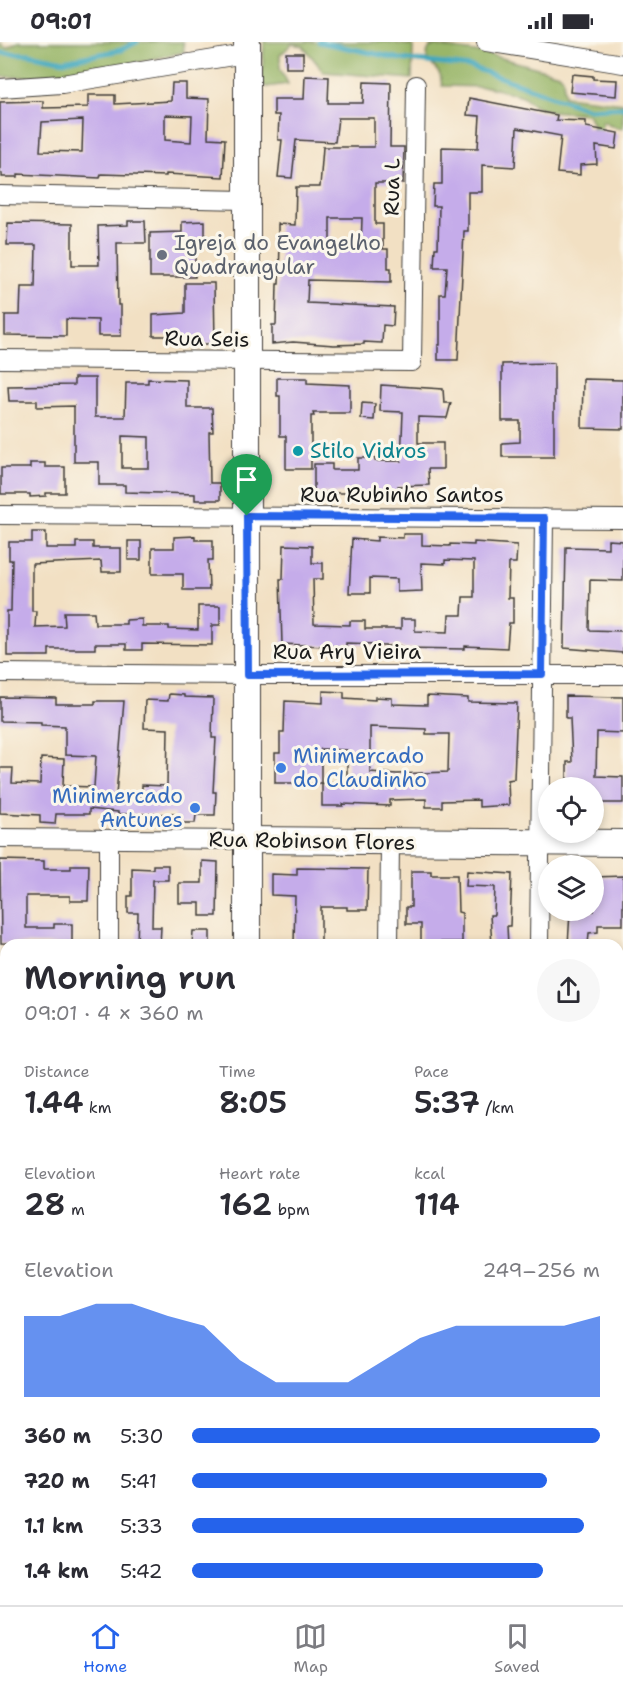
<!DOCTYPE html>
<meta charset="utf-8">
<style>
:root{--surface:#fff;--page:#f7f7f7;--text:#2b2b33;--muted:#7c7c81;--line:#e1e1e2;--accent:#2563eb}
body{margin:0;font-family:"Shantell Sans",sans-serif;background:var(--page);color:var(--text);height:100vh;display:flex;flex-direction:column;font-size:22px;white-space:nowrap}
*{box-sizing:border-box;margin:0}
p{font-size:20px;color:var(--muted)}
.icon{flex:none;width:33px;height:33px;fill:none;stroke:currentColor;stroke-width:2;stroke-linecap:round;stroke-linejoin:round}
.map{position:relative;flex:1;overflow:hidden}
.sheet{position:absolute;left:0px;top:897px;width:624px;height:666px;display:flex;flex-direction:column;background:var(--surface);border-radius:18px 18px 0 0;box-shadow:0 3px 9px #0003}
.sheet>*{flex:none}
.tools{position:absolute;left:538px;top:735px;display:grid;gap:12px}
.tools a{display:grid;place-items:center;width:66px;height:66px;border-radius:50%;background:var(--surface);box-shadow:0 3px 9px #0003;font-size:30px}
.pin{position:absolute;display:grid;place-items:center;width:51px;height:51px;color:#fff;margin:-62px -26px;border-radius:50% 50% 50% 0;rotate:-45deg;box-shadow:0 0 6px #0007}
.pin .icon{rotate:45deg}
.round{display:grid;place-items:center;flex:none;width:63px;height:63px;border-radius:32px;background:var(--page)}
.summary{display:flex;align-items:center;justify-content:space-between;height:102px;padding:0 24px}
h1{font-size:33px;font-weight:600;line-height:45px}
.metrics{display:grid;grid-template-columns:repeat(3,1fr);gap:9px;height:102px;padding:6px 24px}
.metrics div{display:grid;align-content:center}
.metrics b{font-size:30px;font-weight:600}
.metrics small{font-size:16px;font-weight:400}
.metrics p{font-size:16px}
.chart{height:168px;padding:12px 24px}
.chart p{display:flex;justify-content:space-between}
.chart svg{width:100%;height:108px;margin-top:6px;fill:var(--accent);opacity:.7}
ul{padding:0 24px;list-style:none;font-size:20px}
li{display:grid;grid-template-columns:96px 72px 1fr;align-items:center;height:45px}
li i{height:15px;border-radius:8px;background:var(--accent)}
.status{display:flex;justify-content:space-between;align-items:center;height:42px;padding:0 30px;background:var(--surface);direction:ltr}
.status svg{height:16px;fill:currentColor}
.dock{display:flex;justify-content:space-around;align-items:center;height:84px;border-top:2px solid var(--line);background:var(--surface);font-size:16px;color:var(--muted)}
.dock a{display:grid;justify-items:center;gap:3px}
.dock .current{color:var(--accent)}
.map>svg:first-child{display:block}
.forest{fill:#99b669;stroke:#5a6942;stroke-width:1.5}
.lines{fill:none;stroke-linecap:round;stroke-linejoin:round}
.stream{stroke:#3fa8bf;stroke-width:5}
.building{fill:#c5acea;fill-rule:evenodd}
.street-casing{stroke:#3c3935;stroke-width:20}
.secondary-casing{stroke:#3c3935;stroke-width:28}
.street{stroke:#fff;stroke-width:18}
.secondary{stroke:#fff;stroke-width:26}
.route-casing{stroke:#fff;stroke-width:12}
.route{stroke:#2563eb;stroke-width:8}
.worship-dot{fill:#6b7280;stroke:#fbf7ec;stroke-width:2}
.culture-dot{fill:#0f9aa8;stroke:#fbf7ec;stroke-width:2}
.shop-dot{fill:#3f7fe0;stroke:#fbf7ec;stroke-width:2}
.labels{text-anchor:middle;stroke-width:6;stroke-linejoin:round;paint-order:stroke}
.street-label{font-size:21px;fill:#1c1c1c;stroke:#fbf7ec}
.worship-label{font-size:21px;fill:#5b616d;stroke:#fbf7ec;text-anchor:start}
.culture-label{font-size:21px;fill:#0d838f;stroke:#fbf7ec;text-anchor:start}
.shop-label{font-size:21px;fill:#366cbe;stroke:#fbf7ec;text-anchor:start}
</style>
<div class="status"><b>09:01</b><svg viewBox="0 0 49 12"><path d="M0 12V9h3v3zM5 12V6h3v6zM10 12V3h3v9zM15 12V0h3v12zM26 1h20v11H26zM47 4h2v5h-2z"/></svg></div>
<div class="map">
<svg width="623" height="1563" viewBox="0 0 623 1563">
<rect width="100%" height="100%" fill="#fbf7ec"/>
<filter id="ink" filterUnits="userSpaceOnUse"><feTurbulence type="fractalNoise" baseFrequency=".0167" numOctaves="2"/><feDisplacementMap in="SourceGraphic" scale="12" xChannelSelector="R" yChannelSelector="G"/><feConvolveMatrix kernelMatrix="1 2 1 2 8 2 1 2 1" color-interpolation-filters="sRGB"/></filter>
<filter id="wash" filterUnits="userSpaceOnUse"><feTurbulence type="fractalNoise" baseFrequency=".008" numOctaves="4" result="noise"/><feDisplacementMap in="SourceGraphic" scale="24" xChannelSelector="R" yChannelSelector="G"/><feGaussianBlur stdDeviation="1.35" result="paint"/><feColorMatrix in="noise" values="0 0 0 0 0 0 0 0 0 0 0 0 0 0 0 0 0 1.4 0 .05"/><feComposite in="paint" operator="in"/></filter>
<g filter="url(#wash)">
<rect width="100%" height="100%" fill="#f2e0c3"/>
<!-- forest -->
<g class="forest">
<path d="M18 0H183L184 10 76 34 0 35V1L6 6Z"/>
<path d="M264 0H387L413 4 412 37 324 30 303 4 292 2 280 13V26L288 42 266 45 262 41Z"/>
<path d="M436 4 487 12 559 32 563 36 565 54 623 61V86H617L603 79 595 106 590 104 593 82 588 72 551 69 534 63 523 54 488 45 442 44C441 41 441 35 440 33 434 22 421 18 430 5Z"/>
</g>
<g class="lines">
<!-- stream -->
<g class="stream">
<path d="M319 0 400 17 471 25 589 67 623 65"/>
<path d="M0 11 29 12 64 19 121 8 137 0"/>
</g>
</g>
<g id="blocks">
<!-- building -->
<g class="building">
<rect x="286" y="11" width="17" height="15"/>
<path d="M572 32 593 34V37L617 38 616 54 570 50Z"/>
<path d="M305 34 329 35 328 61H363L364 40 391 41 390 105H404L403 141H375V182H383V207H388V226H391V240L308 238 307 261 394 265 393 284 383 283 382 301 364 300V302L334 303 293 300 272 302V283H276L277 242H279L280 198H278V182L295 183 296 145H320L323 105H374V76H338L335 100 296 98 292 136 278 135 282 98H278L279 73H274V57H304ZM330 176H362L361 206 330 204Z"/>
<path d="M172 41H186V56L209 57 208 96 225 97 223 135 166 132V134L101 132 100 136 18 132V135H2V131H0V60L43 59V66L88 65V53H115V62L171 59ZM165 73 192 74 191 100 165 98ZM83 78 82 110 40 109 42 80Z"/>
<path d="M469 56 557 73 556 78 586 79V85L618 91 616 107 596 104 597 122 580 123V133L557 131 561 94 517 86 515 125 482 123V150H468V189H464L458 318H438V303H440V252H445L447 225H434L435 206H438L439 164H433L434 142H442V105L478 106 480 74 467 73Z"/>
<path d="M128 179H145L146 201H117L118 263H121V294H98V278L66 277V294L5 293V273H20L21 245H35L36 203H7L8 181 72 182V223H99L98 184 128 183Z"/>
<path d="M205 179V203H195V235H150V191L182 190V180Z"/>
<path d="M185 241H214L215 302H175V294H153V273L185 271Z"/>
<path d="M554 321V415H502V401L520 400V379H502V322Z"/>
<path d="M74 336H95V375H125L126 341H148V337L187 338V366H212L213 390H209L210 441H220V458H195V452L125 450V443H99V420H74V364L37 365V359H9L8 344 74 343ZM122 394 149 395V426H122Z"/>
<path d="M277 336H307V341L350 343V371H313L314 374H311V427H286V394H280V354H277Z"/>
<path d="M583 337 623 338V387L582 386Z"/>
<path d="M381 343 443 347 444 361H451L447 376 418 375V401H443V427H428L429 443 398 444V451H314V422H332V428H358V416H375V419H401L403 370 380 369Z"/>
<path d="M362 361 375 362 374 378 361 377Z"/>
<path d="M30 421H45V425H65V451H46V454L30 455V452H1V426H30Z"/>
<path d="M32 490H46V506H76V500H93V506H121V530H102L101 519 32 522V569H36L35 585 65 584 64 570H94L95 582H126V578L142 577V584H169V587L198 588V564H220V583H212V603L142 602V608H126V602H95V607H49V614H7V569H11L12 518H9V500H32Z"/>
<path d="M403 492H422V503L450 504V502L474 503V500L517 503 516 521H509L508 556H513V581H509L507 606 465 604V607L401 606V604H375V602L346 601V605L282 602 280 537H283L284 503 312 504V521H323V537H313L314 582 350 583V579H365V587H401V577H415V589L448 590 449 573H462L463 555H474V519L445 518V522L421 521 422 549 397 550V537L370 536V551H349L352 497 377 499V495L403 496Z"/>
<path d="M195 494V498H213V518H208L209 548H183V532H152V506H174V495Z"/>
<path d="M608 498 623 499V539L590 538 589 588 623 589V611L564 606 566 505 608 506Z"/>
<rect x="128" y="499" width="13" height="19"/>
<path d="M323 649 344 650V656L375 658V655L392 656V662L427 663V654L468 656V660L517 661 514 737 508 738 509 763 479 765V758L442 759V765H426V757L390 758V764L343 762V764H322V741H347V708L321 707V741H275V711H280V690H284L285 659 323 661ZM370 685 426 687V692H449L448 730 397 732 370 730Z"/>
<path d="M169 652 184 653V655L213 656 212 696H216L213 750H216L215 773H196L195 781H174V772H118V770L89 767V772H56L55 782 40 781V773L0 771V726H13L12 741 40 742 41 716 64 717 63 744 94 745 96 714 65 713V684L41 683V680L0 679V655L56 656V662H95V659H124L116 753 142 754V743L167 744 168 687 144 686 145 658 168 659Z"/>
<path d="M566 654 623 655V691L597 690 596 734 623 735V761H594V746H569V740H567V720H572L570 676H566Z"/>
<path d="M0 818 44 819V827H71V823H89L88 859H70V854H26V886H54V882H72V903L1 901Z"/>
<path d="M202 819 218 820 217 874H200V861H179V841H202Z"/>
<path d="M153 823H168V838H153L152 885H161L160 903H137L138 871H128V854H132V826L153 827Z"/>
<path d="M297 826 368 827 367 868H347V865H321V903H294L295 854 271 853V832L297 833Z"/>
<path d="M411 829H431V833H457L458 870 462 871V900H441V903H421V882H406V865H411Z"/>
<path d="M467 829 512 832 510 884H507L508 903H492L490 873H494L495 845 466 844Z"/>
<path d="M623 834V883H598V890L589 891 588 903H568L570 870 594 869V835Z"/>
<path d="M193 889H210V903H192Z"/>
</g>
</g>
</g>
<g filter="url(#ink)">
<use href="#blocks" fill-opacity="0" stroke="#3c3935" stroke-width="1.5"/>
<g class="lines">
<!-- street casing -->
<g class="street-casing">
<g id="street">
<path d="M486 0 623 22"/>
<path d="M0 46 62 42 245 12"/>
<path d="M0 153 246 158"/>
<path d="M0 317 412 320 416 43"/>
<path d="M0 473 623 477"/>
<path d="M0 631 248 633H623"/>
<path d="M0 796 247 798"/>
<path d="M109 903V797"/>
<path d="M389 903 390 800"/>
<path d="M539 903 544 476"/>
<path d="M618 1091H623"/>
<path d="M0 1143H6"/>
<path d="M0 1379H6"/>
<path d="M618 1510H623"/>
<path d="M113 1557V1563"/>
<path d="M253 1557V1563"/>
<path d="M389 1557V1563"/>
</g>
</g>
<!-- secondary casing -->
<g class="secondary-casing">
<g id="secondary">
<path d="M247 0V903"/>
<path d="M247 798 623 801"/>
<path d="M0 1515H6"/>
</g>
</g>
<!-- street -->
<use href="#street" class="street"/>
<!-- secondary -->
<use href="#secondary" class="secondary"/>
</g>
</g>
<g class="lines" filter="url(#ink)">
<!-- route casing -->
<g class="route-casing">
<path id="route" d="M247 474 544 476 542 632 248 633Z"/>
</g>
<!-- route -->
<use href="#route" class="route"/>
</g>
<!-- markers -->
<circle class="worship-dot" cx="162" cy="213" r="6"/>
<circle class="culture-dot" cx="298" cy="409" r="6"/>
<g class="shop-dot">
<circle cx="281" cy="726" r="6"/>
<circle cx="195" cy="766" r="6"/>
</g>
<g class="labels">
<!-- street labels -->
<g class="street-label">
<text transform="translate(392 145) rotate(-89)" y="7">Rua L</text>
<text transform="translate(207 297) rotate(1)" y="7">Rua Seis</text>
<text x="402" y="460">Rua Rubinho Santos</text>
<text x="347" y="617">Rua Ary Vieira</text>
<text transform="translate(312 799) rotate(1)" y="7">Rua Robinson Flores</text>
</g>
<!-- worship labels -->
<g class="worship-label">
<text x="174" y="208">Igreja do Evangelho<tspan x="174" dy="24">Quadrangular</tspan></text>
</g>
<!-- culture labels -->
<g class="culture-label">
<text x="310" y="416">Stilo Vidros</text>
</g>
<!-- shop labels -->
<g class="shop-label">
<text x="293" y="721">Minimercado<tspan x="293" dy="24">do Claudinho</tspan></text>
<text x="183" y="761" text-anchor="end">Minimercado<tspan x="183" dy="24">Antunes</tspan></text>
</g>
</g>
</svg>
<div class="tools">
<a><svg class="icon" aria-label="locate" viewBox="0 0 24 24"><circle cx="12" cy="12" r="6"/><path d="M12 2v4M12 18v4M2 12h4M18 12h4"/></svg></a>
<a><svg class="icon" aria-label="layers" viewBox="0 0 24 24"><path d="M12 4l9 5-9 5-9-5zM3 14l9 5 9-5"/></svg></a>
</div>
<div class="pin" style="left:247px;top:474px;background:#1e9e55"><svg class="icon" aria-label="arrive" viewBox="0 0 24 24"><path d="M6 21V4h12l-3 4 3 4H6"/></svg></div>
<section class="sheet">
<div class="summary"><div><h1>Morning run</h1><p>09:01 · 4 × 360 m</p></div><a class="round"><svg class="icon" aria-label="share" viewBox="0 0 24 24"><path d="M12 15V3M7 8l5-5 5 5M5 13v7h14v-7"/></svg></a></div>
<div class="metrics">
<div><p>Distance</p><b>1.44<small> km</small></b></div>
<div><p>Time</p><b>8:05</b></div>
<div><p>Pace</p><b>5:37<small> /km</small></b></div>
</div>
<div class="metrics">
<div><p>Elevation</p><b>28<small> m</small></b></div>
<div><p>Heart rate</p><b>162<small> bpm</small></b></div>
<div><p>kcal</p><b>114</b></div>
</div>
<div class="chart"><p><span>Elevation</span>249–256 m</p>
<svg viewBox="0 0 160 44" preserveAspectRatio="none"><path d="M0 44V11L10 11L20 6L30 6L40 11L50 15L60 29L70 38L80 38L90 38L100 29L110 20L120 15L130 15L140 15L150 15L160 11V44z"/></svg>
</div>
<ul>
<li><b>360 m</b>5:30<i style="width:100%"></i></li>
<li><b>720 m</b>5:41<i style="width:87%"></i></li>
<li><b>1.1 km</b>5:33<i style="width:96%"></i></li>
<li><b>1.4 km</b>5:42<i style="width:86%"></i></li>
</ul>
</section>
</div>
<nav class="dock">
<a class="current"><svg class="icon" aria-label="home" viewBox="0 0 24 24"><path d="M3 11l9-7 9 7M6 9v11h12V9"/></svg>Home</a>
<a><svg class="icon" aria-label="map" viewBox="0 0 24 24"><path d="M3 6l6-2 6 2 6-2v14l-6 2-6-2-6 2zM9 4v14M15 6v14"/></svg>Map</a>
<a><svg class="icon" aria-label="saved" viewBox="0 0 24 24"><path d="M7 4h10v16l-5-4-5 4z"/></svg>Saved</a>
</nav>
